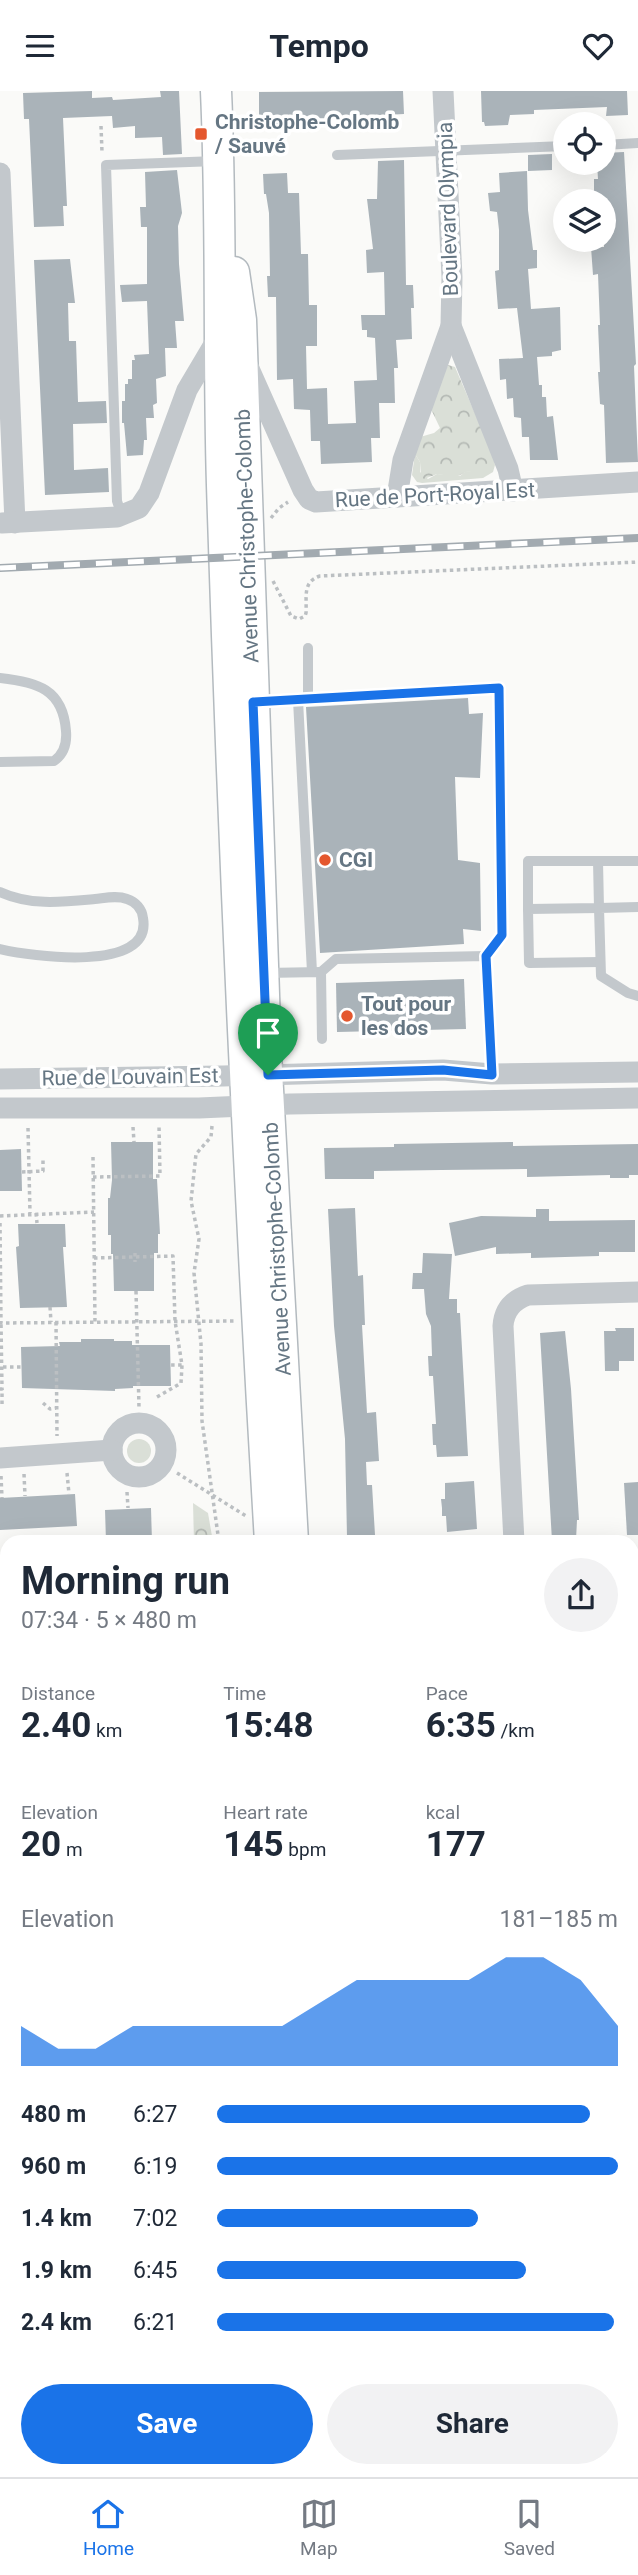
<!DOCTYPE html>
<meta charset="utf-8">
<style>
:root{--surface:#fff;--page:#f2f2f3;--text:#1f2937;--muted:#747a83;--line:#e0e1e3;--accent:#1a73e8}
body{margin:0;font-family:Roboto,sans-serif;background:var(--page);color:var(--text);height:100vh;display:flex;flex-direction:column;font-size:26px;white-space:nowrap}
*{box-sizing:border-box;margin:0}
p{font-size:23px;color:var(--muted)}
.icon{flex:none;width:38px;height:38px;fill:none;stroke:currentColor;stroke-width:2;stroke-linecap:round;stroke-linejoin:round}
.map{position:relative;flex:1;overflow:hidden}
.sheet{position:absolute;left:0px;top:1444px;width:639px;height:943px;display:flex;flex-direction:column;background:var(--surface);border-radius:21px 21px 0 0;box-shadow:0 7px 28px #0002}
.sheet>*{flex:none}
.buttons{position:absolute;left:553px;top:21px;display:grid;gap:14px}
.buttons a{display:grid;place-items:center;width:63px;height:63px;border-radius:50%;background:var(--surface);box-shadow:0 7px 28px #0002;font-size:35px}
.pin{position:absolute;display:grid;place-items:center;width:60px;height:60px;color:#fff;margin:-72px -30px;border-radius:50% 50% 50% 0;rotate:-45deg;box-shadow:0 0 7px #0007}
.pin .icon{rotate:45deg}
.round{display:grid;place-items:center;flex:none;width:74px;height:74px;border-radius:37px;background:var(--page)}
.summary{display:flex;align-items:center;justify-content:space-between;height:119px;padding:0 21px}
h1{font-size:38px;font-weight:700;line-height:52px}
.stats{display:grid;grid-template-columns:repeat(3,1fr);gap:10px;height:119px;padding:7px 21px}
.stats div{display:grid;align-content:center}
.stats b{font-size:35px;font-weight:700}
.stats small{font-size:19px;font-weight:400}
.stats p{font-size:19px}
.chart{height:196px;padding:14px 21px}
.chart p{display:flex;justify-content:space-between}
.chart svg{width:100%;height:126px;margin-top:7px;fill:var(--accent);opacity:.7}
.button{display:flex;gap:14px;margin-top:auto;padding:14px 21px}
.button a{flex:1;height:80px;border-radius:42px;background:var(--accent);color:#fff;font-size:28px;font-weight:700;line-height:80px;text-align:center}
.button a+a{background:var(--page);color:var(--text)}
ul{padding:0 21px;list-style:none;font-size:23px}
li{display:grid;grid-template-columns:112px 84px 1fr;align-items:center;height:52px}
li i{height:18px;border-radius:9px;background:var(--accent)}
header{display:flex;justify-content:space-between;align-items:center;height:91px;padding:0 21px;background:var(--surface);font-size:32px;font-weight:700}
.tabs{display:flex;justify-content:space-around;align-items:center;height:98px;border-top:2px solid var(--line);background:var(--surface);font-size:19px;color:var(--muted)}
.tabs a{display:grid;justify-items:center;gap:4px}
.tabs .active{color:var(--accent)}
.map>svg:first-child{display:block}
.green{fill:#dadfd7}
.forest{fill:url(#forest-crowns)}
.park{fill:url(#park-dots)}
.building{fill:#aab3b9}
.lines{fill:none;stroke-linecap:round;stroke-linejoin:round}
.secondary-casing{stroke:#b3babf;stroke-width:33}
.path{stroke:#bbbfc2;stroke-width:3.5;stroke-dasharray:3.5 3.5;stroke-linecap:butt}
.lane{stroke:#c3c8cc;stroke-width:10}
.street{stroke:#c3c8cc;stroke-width:21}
.secondary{stroke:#fff;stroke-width:30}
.rail-casing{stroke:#a2aab0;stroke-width:8}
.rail{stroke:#fff;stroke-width:5;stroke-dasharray:16;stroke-linecap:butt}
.route-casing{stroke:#fff;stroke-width:14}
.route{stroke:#1a73e8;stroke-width:9}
.poi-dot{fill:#e4572e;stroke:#fff;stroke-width:2.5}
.labels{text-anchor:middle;stroke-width:7;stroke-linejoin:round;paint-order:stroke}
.poi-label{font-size:21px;font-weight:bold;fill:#657683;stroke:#fff;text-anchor:start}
.street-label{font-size:21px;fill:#657683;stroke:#fff}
</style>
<header><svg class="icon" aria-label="menu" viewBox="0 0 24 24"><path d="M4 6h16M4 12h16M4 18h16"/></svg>Tempo<svg class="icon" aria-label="heart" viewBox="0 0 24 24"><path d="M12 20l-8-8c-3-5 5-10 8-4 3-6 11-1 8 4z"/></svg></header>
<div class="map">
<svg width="638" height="2386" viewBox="0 0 638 2386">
<defs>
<pattern id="forest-crowns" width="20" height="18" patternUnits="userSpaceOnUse" patternTransform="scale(1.75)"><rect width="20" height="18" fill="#dadfd7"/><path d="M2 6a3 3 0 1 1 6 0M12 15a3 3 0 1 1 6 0" fill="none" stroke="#b4b9b4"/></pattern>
<pattern id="park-dots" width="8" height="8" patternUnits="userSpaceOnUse" patternTransform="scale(1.75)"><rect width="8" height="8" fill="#dadfd7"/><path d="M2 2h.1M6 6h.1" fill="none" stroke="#b4b9b4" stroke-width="1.8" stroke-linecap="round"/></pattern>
</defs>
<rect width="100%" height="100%" fill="#fafaf8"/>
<!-- green -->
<g class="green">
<path d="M492 362 495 374 493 381 483 387 422 392 417 391 412 384 415 363 420 371V381L428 388 437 383 460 385 465 381 471 380Z"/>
<circle cx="139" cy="1360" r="12"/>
</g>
<!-- forest -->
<g class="forest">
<path d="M448 274 455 276 492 362 487 373 479 380 466 381 456 386 437 383 424 388 421 385 420 371 415 363 420 346 434 342 440 337 430 316Z"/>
<path d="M193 1412 208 1422 213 1451H194Z"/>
</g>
<!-- park -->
<g class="park">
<path d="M0 2061H7V2140L0 2141Z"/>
<path d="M0 2364H7V2380H295L296 2386H0Z"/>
</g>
<!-- building -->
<g class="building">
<path d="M92 0V7L112 6 113 9 161 6 160 0H179L182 63 163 64 162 46 135 47V35L113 37 112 25 63 27 67 115H63L64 135 34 136 29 28H24L23 2Z"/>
<path d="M403 0 404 23 346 26V29L331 30V36H313V27L280 28V40H259V1Z"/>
<path d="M481 0H627L628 24 606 25 607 16 534 19V23L510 24 508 34 485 35 484 31H482Z"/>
<path d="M624 61 636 273 634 275 638 371 606 372 604 314 600 313 598 281H600L598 234H600L598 183 593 184 591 156H604V110H594V88H598L597 72H604V62Z"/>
<path d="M552 63V79L528 80V64Z"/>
<path d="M404 69 406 194H413L414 217H411L412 248 396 249 398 277H394L395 312H379L380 347H371L372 371 321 373 320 350H311L310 319 294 318 293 288 277 289 276 206H268L267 185H270L269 122 266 103H264L263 83 287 82 288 102H299L301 163H308L309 214H317V255H306L307 298 327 297 328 333 356 332 354 290 377 289 375 247 367 246V239H362L361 224H385L384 181 367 182 366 159 373 158 367 108H377L378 70Z"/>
<path d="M177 79 182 122 178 135 179 173 184 230H175L177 257H165L166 285 156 288 157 312 153 314 154 327H146L147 349H144L143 364 127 365 124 332H122V310H125V293H128V288H132V269H135L134 264 149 263 147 210 122 211 120 194 147 193V136H141L140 116H146L145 81Z"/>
<path d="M527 80 528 119 533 159H537V177L528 178 531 218 560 216 561 259 552 261V265L537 266 539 294H542V306H546L547 326 553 325 558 369H530L529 346H522L521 327 514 326 513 307 507 308 506 288 500 289 499 268 523 267 517 217 498 218 495 180 499 179V139L497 121 490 120 488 102 500 101 499 82Z"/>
<path d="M70 168 75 212H68L69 250H76L78 311 106 310 107 332 73 333 74 379 108 377 109 401 45 404 34 169Z"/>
<path d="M468 607 469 623 483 622 480 687 455 686 458 769 480 772 481 840 463 838 464 853 320 862 306 616Z"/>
<path d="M464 888 466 938 337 941 336 892Z"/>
<path d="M111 1051H153V1088H157L160 1143H158V1162H154V1200H114L113 1163H111V1144H108V1107H110L112 1089Z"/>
<path d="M513 1051V1055L638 1053V1084H629V1087H610V1084L527 1086V1078L441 1079 374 1080V1088H325L324 1057 394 1056V1053Z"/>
<path d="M21 1058 22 1100H0V1059Z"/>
<path d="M355 1117 358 1185 363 1184 365 1234H362L367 1322 376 1321 379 1370 366 1371 367 1394H372L375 1444 347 1446 345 1348 334 1235 328 1118Z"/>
<path d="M536 1118H549V1130L635 1129V1161H599V1165L531 1167V1162L496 1163V1156L455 1165 449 1132 481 1125 536 1126Z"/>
<path d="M18 1133H65L66 1156H63L67 1216 20 1217 16 1156 19 1155Z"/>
<path d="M423 1162 452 1163 449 1208H457V1222H460L468 1365 437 1366 436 1354H433L432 1333H436L433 1285H429L428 1265H432L431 1235 426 1223 424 1198H412L413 1182H422Z"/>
<path d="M615 1237H634V1270H619V1280H605L604 1240H616Z"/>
<path d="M565 1240 571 1298 579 1429H577L576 1449 552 1450 540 1242Z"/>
<path d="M81 1248H114V1250H132V1254H170L171 1295H133V1297L115 1298V1300L22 1297 21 1256 60 1255 59 1251H81Z"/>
<path d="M474 1390 477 1438 447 1441 446 1425H442V1417L441 1408H445V1392Z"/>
<path d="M638 1391V1444H627L624 1392Z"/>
<path d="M75 1403 77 1435 0 1439V1407Z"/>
<path d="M151 1417 152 1451H106L105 1419Z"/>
</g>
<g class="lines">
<!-- secondary casing -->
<g class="secondary-casing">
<g id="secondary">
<path d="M216 0C222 131 218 263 222 394 233 746 249 1099 270 1451"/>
<path d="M234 181 241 229 266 962 293 1451"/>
<path d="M321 2380 322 2386"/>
<path d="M344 2380V2386"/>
</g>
</g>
<!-- path -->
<g class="path">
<path d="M101 35 102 61"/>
<path d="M271 427 279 417 288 411"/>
<path d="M273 490 291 525 299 528 305 525 306 522C307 506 302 491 320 485L638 471"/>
<path d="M212 1035 211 1046 196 1063 191 1110 199 1148 194 1182 201 1253 202 1330 219 1451"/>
<path d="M133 1036 134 1051"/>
<path d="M28 1037 30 1122"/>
<path d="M93 1066 95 1231"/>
<path d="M22 1081 43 1080V1068"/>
<path d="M93 1086 160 1085 159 1035"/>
<path d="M36 1122 37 1132"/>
<path d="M0 1125 94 1121"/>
<path d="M0 1132 1 1232 235 1230"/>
<path d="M135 1162V1171"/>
<path d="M94 1167 173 1165 175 1230 182 1274H170"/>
<path d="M136 1200 139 1316"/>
<path d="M50 1216 51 1231"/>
<path d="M56 1231 57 1345"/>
<path d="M3 1276H22"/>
<path d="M0 1298H2L1 1232"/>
<path d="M157 1306 181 1292 182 1274"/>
<path d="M43 1312 50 1318 56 1317"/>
<path d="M2 1313V1298"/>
<path d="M67 1382 69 1403"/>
<path d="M177 1382 246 1425"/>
<path d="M24 1383 25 1405"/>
<path d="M1 1385 2 1407"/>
<path d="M127 1401 128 1417"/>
<path d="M0 2085 7 2084"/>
<path d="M0 2116 7 2110"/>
<path d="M0 2311 1 2329"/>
<path d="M239 2386 248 2380"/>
<path d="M279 2386 282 2380"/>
</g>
<!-- lane -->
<g class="lane">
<path d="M604 54 638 52"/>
<path d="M337 64 565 55"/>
<path d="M122 425 117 410 106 74 217 70"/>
<path d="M308 557V607"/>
<path d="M0 587C37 591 63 598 66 640 67 652 64 663 54 670L0 671"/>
<path d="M298 609 499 597 502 844 486 865"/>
<path d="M256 610 298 609 312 881"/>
<path d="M598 770 599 817 528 818 529 872 600 871"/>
<path d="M0 801C30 815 63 811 95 808 105 807 117 804 127 808 136 811 142 818 143 827 153 883 30 865 0 858"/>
<path d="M638 816 599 817 601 885 628 902 638 905"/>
<path d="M528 818V770H638"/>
<path d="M321 881 336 868 486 865 492 983"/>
<path d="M265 882 321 881 322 948"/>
</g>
<!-- street -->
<g class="street">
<path d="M0 82 15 432"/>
<path d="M451 235 508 378 513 400"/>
<path d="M246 271 303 399 309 408 316 411 638 391"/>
<path d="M397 406 403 369 451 235 452 186 443 0"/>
<path d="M2 432 117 426 139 417 149 402 187 299 219 245"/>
<path d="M0 988 223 985 443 979 492 983 638 981"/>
<path d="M0 1017H199L290 1013 638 1007"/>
<circle cx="139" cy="1359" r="27"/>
<path d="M0 1367 112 1359"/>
<path d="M514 1451 503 1235C504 1219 513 1209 528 1204L638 1201"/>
<path d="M0 1554 7 1553"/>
<path d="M632 1709 638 1708"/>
<path d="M0 1740H7"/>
<path d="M632 1886 638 1885"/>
<path d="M0 2158H7"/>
<path d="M632 2183 638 2185"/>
<path d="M0 2346 7 2345"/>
<path d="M632 2372 638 2373"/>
</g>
<!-- secondary -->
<use href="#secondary" class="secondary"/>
<!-- rail casing -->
<g class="rail-casing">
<path id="rail" d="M0 477 638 447"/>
</g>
<!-- rail -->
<use href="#rail" class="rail"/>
</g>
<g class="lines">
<!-- route casing -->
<g class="route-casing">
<path id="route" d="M499 597 502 844 486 865 492 984 443 979 268 984 253 611Z"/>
</g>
<!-- route -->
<use href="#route" class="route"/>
</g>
<!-- markers -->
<g class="poi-dot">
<rect x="194" y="36" width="14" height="14" rx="3.5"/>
<circle cx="325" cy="769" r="7"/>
<circle cx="347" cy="925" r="7"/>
</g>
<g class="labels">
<!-- poi labels -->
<g class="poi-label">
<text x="215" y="38">Christophe-Colomb<tspan x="215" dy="24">/ Sauvé</tspan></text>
<text x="339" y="776">CGI</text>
<text x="361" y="920">Tout pour<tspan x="361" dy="24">les dos</tspan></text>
</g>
<!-- street labels -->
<g class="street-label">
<text transform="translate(448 118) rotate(-92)" y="7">Boulevard Olympia</text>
<text transform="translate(435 404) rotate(-3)" y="7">Rue de Port-Royal Est</text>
<text transform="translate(247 445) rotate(-92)" y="7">Avenue Christophe-Colomb</text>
<text transform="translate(130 986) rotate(-1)" y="7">Rue de Louvain Est</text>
<text transform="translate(277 1158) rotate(-93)" y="7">Avenue Christophe-Colomb</text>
</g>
</g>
</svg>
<div class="buttons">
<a><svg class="icon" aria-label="locate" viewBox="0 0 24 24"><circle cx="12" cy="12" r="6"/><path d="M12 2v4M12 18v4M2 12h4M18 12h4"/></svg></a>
<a><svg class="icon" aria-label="layers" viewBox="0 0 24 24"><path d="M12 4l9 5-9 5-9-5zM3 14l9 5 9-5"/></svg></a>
</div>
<div class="pin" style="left:268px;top:984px;background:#1e9e55"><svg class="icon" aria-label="arrive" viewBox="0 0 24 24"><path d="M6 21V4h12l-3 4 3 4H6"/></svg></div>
<section class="sheet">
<div class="summary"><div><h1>Morning run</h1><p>07:34 · 5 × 480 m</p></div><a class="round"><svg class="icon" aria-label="share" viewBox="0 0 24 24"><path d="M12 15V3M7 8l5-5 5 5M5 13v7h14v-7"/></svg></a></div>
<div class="stats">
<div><p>Distance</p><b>2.40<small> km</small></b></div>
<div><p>Time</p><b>15:48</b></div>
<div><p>Pace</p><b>6:35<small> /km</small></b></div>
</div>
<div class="stats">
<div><p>Elevation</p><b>20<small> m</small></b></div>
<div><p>Heart rate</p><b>145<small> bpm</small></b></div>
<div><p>kcal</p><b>177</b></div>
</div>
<div class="chart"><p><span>Elevation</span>181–185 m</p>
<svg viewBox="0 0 160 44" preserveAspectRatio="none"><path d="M0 44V30L10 38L20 38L30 30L40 30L50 30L60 30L70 30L80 22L90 14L100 14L110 14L120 14L130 6L140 6L150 14L160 30V44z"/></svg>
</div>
<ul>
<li><b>480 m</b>6:27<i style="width:93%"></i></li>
<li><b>960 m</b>6:19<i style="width:100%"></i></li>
<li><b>1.4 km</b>7:02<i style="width:65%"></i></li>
<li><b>1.9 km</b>6:45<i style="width:77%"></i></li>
<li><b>2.4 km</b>6:21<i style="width:99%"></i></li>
</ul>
<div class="button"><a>Save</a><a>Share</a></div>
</section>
</div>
<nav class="tabs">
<a class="active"><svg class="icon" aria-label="home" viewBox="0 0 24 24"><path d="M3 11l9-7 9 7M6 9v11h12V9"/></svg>Home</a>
<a><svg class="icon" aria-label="map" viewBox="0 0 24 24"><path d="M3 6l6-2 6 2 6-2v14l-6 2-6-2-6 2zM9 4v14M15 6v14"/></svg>Map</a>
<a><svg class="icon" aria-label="saved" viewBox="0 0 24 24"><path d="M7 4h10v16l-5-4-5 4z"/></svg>Saved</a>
</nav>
